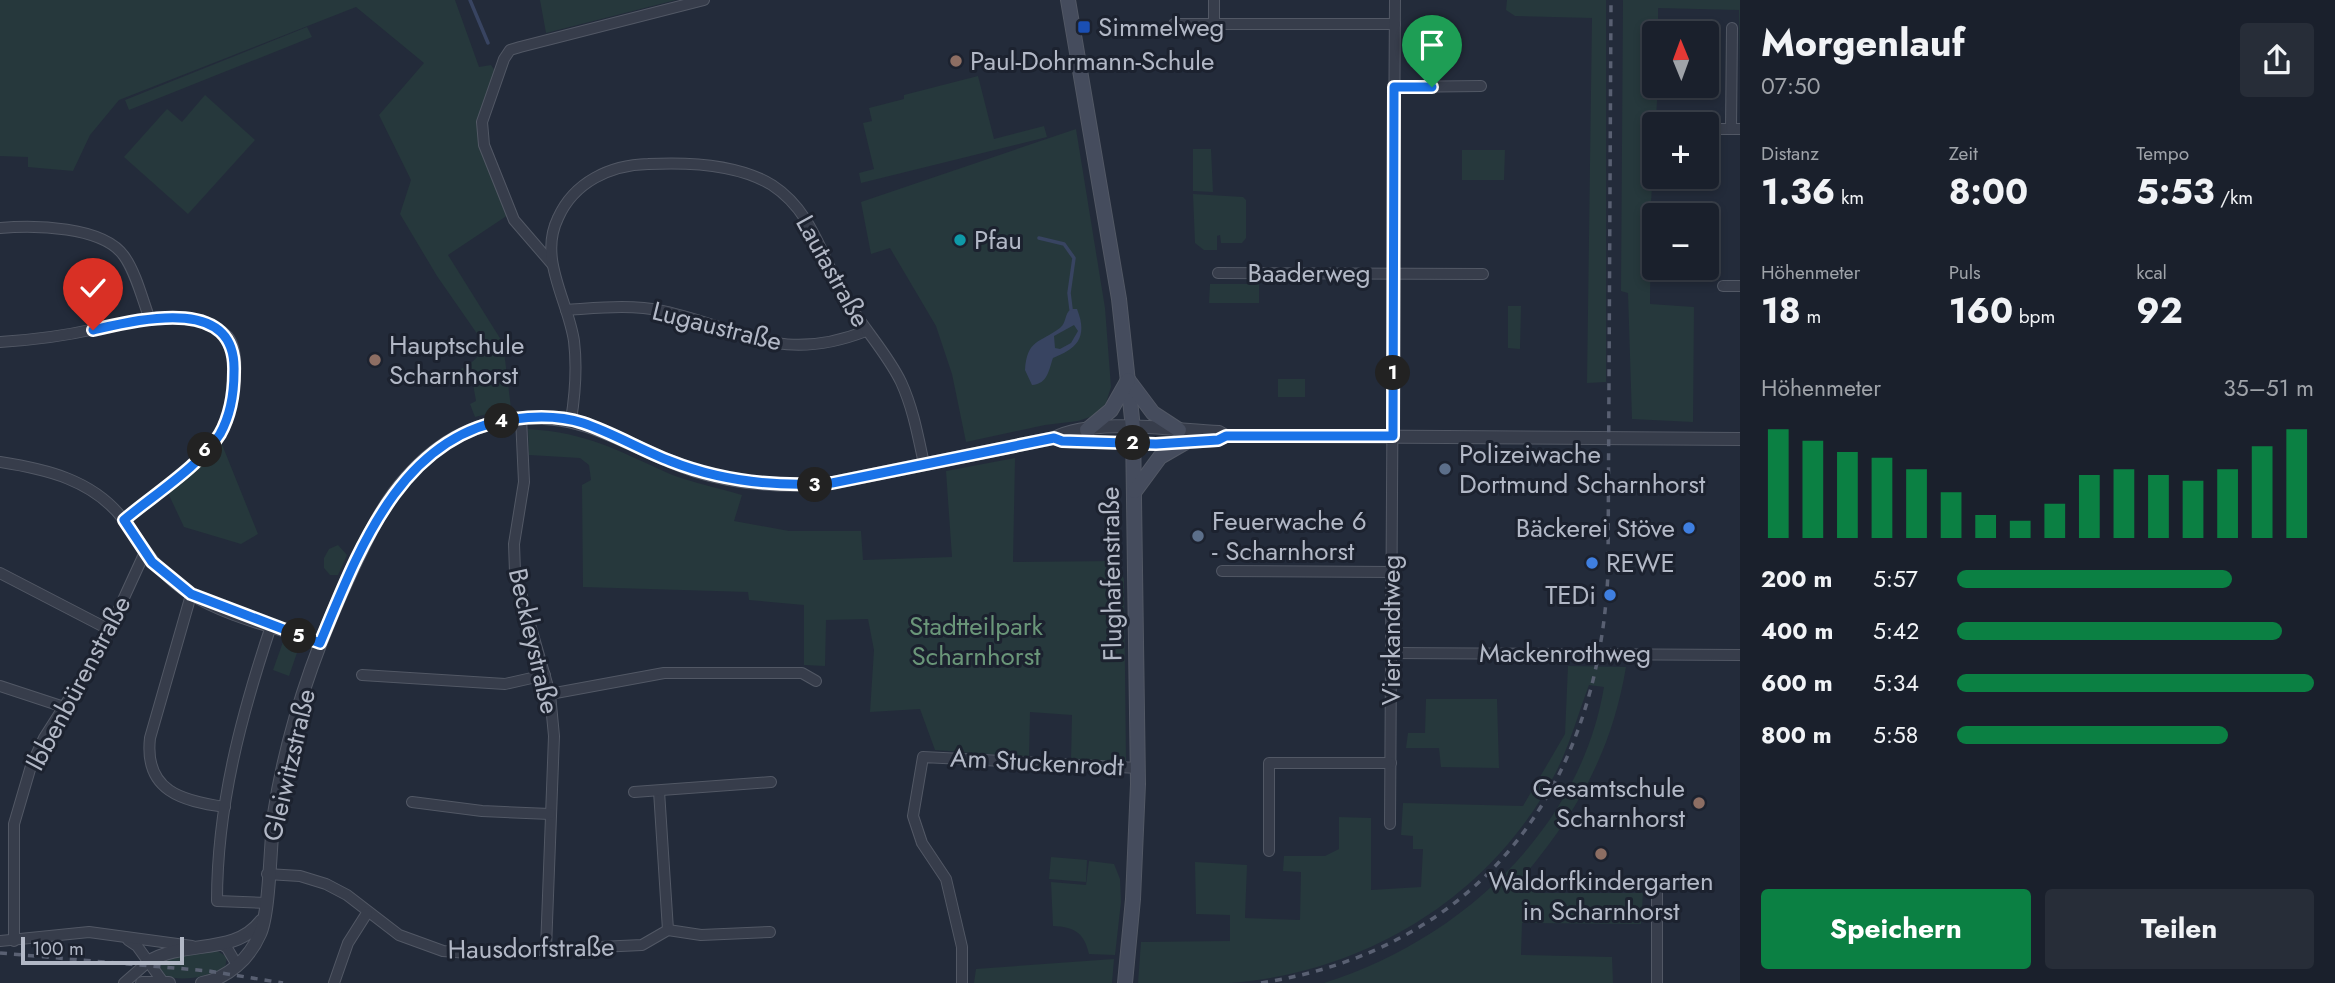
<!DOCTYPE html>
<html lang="de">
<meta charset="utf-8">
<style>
:root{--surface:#1a202c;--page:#272d38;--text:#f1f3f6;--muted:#9fa3a9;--line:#383e48;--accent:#0b8043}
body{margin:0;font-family:Jost,sans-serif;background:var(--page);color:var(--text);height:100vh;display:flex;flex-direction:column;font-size:26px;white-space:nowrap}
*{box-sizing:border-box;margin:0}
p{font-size:23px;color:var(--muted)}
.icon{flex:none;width:38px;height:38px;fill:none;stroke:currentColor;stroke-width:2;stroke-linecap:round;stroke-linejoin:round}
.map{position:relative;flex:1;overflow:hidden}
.drawer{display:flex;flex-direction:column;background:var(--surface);width:595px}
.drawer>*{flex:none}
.needle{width:46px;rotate:359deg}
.tools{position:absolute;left:1642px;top:21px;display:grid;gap:14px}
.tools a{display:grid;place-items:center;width:77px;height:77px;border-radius:7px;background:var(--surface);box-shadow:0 4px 10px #0003,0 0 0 2px var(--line);font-size:35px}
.scale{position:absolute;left:21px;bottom:18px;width:163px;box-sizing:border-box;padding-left:7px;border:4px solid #b2b8c6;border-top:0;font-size:19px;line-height:24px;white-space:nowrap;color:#b2b8c6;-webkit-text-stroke:5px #1c222f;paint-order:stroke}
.pin{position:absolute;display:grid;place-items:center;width:60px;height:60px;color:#fff;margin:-72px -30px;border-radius:50% 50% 50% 0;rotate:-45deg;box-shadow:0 0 7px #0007}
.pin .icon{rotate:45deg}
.km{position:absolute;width:35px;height:35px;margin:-18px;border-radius:50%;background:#222;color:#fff;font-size:19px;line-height:35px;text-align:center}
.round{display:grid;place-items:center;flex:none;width:74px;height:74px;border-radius:7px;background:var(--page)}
.head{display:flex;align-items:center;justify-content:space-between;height:119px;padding:0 21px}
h1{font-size:38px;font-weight:700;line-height:52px}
.figures{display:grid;grid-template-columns:repeat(3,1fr);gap:10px;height:119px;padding:7px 21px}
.figures div{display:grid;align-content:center}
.figures b{font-size:35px;font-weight:700}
.figures small{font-size:19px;font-weight:400}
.figures p{font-size:19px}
.chart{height:196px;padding:14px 21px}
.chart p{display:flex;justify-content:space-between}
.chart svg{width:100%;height:126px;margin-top:7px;stroke:var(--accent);stroke-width:6}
.cta{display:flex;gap:14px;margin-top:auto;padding:14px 21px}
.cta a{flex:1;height:80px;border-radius:7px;background:var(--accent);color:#fff;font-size:28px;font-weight:700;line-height:80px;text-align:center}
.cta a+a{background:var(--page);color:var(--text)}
ul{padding:0 21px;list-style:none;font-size:23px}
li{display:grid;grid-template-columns:112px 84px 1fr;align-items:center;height:52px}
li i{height:18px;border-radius:9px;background:var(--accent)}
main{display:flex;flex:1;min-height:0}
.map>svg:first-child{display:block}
.green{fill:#26383c}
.water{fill:#384461;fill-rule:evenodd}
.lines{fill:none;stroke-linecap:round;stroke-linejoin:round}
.stream{stroke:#384461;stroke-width:3.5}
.minor-casing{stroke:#525865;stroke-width:12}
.tertiary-casing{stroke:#525865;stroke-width:14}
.secondary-casing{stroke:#525865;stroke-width:16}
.minor{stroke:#373d4b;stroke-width:10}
.tertiary{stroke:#373d4b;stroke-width:12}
.secondary{stroke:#454c5d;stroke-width:14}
.rail{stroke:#596072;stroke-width:3.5;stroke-dasharray:7 7;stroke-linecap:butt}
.route-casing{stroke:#fff;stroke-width:14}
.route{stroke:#1a73e8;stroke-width:9}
.transit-dot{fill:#1a4fb4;stroke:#1c222f;stroke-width:2.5}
.education-dot{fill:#8d6e63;stroke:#1c222f;stroke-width:2.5}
.culture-dot{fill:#0f9aa8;stroke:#1c222f;stroke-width:2.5}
.service-dot{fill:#5c6f8a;stroke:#1c222f;stroke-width:2.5}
.shop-dot{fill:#3f7fe0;stroke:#1c222f;stroke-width:2.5}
.labels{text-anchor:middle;stroke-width:6;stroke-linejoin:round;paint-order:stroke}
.poi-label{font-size:26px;fill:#b2b8c6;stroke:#1c222f;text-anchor:start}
.street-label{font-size:26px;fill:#b2b8c6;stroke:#1c222f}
.park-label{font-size:26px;fill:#6a9679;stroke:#1c222f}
</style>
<main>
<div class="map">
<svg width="1740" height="983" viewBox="0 0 1740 983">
<rect width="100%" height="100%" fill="#232b3a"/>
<!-- green -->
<g class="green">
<path d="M0 0H455L479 67 491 65 495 71 477 130 508 215 448 255 503 343 511 408 475 417 470 404 476 401 472 378 463 382 458 371C472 363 485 356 480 338L437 276 400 214 411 180 379 115 424 63 356 7 119 100 90 135 73 171 28 167V157L0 156Z"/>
<path d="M540 0H676L546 33Z"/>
<path d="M1507 0H1606V382L1587 383 1592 18 1515 16 1506 10Z"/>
<path d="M1623 0H1740V67L1739 10 1658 8V33H1654V86H1657V101L1651 203 1650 304 1694 307 1693 422 1632 419 1628 293 1621 291Z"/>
<path d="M307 27 312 37 129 110 125 100Z"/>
<path d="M978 76 994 139 1044 126 1047 137 861 183 859 173 874 169 863 123 872 121 869 108 904 99V95Z"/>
<path d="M205 95 255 140 188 214 124 157 167 109 182 122Z"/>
<path d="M1076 129 1105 308 1111 387 1105 406 1093 416 1078 421 1045 425 966 442 952 374 936 326 890 248 871 254 861 202Z"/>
<path d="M1193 149H1211L1213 192 1193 191Z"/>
<path d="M1462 150H1505L1504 180H1462Z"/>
<path d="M1193 194 1243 197 1246 200V238L1242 243H1221L1220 235 1217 236V250H1204L1195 243Z"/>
<path d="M1210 284H1259V303H1209Z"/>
<path d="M1508 306H1521L1520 349 1508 348Z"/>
<rect x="1278" y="379" width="27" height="18"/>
<path d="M528 429C589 433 616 450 670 474 693 483 719 488 742 495L734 521 789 531H861L863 560 952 557 946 471 1015 458 1013 562 1116 561 1124 579 1126 762 1071 760 1072 715 1030 712 1029 757 935 750 920 709 870 712 874 650 868 619 826 620 825 666 804 665V605L749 600 748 592 583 587 582 485 591 480 589 465 580 458 529 455Z"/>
<path d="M221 442 258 534 241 544 184 527 168 493Z"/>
<path d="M338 545 347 555 338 575H330L324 568V558L329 549Z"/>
<path d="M283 642 299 647 289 676 273 670Z"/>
<path d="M1568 666 1626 667C1612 751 1577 813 1523 877L1538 893H1643L1641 924 1522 923 1521 955 1612 957 1613 983H1324C1458 941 1580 831 1604 687L1589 685C1578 714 1570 745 1555 774 1492 896 1365 974 1228 983 1198 983 1168 983 1138 983L1141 942 1230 941V915L1196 914 1195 862 1247 865 1245 918 1300 920 1301 872 1283 871 1284 856H1325L1339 849V817L1371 818V890L1421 887 1423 849H1413V836L1401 835 1403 803 1523 806 1565 734Z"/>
<path d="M1426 699H1497L1499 768 1441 767 1439 748H1406L1408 733H1425Z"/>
<path d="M1051 857 1087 860 1086 882 1049 879Z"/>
<path d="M1089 861 1114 864 1120 879 1121 902 1115 955 1089 954C1084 932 1074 927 1053 926L1051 882 1086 885Z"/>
<path d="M216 950 227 957 225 968C206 977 180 983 161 974L160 963 184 953Z"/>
<path d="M1114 959 1112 983H974L976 969Z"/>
</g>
<!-- water -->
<path class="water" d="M1071 309H1077C1089 339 1075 349 1053 358 1049 369 1048 384 1032 385L1025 370C1027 339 1040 343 1060 328 1067 322 1064 314 1071 309ZM1074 325 1078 331 1071 343 1060 349 1055 348 1054 336Z"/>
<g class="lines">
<!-- stream -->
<g class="stream">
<path d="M470 0 488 43"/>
<path d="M1039 238 1064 244 1074 258 1069 293 1071 309"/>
</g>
<!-- minor casing -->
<g class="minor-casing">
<g id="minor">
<path d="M1214 0V25"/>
<path d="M1174 24H1395"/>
<path d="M1394 87 1481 86"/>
<path d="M1706 129H1740"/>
<path d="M1731 129 1732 28"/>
<path d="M0 228C34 225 103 226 124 256 136 273 142 298 149 317"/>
<path d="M552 264 514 220 484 145 482 122 504 59 510 50 520 47 704 0"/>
<path d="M1218 273 1483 274"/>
<path d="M1723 286H1740"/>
<path d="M566 310C598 308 631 304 663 311 743 328 778 365 866 331"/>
<path d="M0 342C32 340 64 336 95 329 122 324 146 316 174 317 192 318 216 323 228 337 243 356 232 415 219 435 198 469 155 494 124 520"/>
<path d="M521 418 524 482 514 544 515 572 550 694 554 736 546 949"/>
<path d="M571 420C575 395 577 366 574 341 568 300 538 259 558 218 574 182 610 165 648 164 687 162 738 164 772 185 812 211 821 255 843 294 860 325 886 351 901 382 913 408 918 436 924 464"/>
<path d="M0 462C46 469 93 480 123 519 145 547 158 575 190 594 228 618 278 628 320 643"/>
<path d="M1222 571 1392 572"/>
<path d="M0 573 110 630"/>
<path d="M191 595 150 738C144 791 182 801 225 807"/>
<path d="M1391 653 1740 655"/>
<path d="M362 675 505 684 545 675"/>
<path d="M0 686 64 707"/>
<path d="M550 694 664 673H802L816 681"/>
<path d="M659 791 668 930"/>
<path d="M634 792 771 782"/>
<path d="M412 802 482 811 550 814"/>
<path d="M1390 824 1395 0"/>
<path d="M1269 851V763H1391"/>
<path d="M267 874 300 876 326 884 347 895 399 935 443 951 468 953 642 945 668 930 701 935 770 932"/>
<path d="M266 903 217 901C217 806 241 716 271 626"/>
<path d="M128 940 137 946 163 982"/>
<path d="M0 941 89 932 192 946"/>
<path d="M14 941V824L31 766 44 738 100 650 145 552"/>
<path d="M221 944 227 948 237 965"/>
<path d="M124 983 148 962"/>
<path d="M334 983 348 943 367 913"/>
<path d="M962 983V947L946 879 922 843 913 816 923 757 1138 768"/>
<path d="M1657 983V888"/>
</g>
</g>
<!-- tertiary casing -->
<g class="tertiary-casing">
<g id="tertiary">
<path d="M1054 438 1062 441 1156 444 1218 440 1226 436H1283L1740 439"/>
<path d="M148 962C185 939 234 956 261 921"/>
<path d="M142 983H169"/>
<path d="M202 983C228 978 249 959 260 934 270 912 270 843 274 814 287 728 316 646 353 568 368 537 383 503 407 477 429 452 457 432 490 424 575 401 621 446 696 471 741 485 785 487 832 483L1054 438C1095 417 1173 430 1219 432L1226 436"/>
</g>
</g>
<!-- secondary casing -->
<g class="secondary-casing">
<g id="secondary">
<path d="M1068 0 1119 299 1133 428 1138 784 1133 899 1125 983"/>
<path d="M1129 381 1153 413 1179 430"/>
<path d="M1087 430 1111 410 1128 380"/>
<path d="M1135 491 1160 457 1186 442"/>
</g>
</g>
<!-- minor -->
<use href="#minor" class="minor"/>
<!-- tertiary -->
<use href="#tertiary" class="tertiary"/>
<!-- secondary -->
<use href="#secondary" class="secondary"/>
<!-- rail -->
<g class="rail">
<path d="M0 953 209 971 283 983"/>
<path d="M1261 983C1481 948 1598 788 1608 573L1611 0"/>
</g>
</g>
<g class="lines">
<!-- route casing -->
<g class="route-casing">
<path id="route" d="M93 330C141 319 237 295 234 372 234 392 230 416 220 434 201 465 152 496 124 520L152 562 191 594 320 643C358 552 401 432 514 419 537 416 561 416 583 423 613 433 641 450 670 461 723 482 776 487 832 483L1054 438 1062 441 1156 444 1218 440 1226 436H1393L1394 87H1432"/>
</g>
<!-- route -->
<use href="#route" class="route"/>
</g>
<!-- markers -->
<rect class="transit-dot" x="1077" y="20" width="14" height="14" rx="3.5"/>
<g class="education-dot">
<circle cx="956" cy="61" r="7"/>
<circle cx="375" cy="360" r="7"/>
<circle cx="1699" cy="803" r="7"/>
<circle cx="1601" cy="854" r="7"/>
</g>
<circle class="culture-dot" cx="960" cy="240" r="7"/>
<g class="service-dot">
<circle cx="1445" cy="469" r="7"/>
<circle cx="1198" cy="536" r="7"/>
</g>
<g class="shop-dot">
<circle cx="1689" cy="528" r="7"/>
<circle cx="1592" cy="563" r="7"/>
<circle cx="1610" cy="595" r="7"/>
</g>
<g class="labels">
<!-- poi labels -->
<g class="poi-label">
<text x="1098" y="36">Simmelweg</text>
<text x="970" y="70">Paul-Dohrmann-Schule</text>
<text x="974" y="249">Pfau</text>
<text x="389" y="354">Hauptschule<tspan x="389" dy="30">Scharnhorst</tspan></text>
<text x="1459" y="463">Polizeiwache<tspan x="1459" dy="30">Dortmund Scharnhorst</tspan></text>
<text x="1212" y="530">Feuerwache 6<tspan x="1212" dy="30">- Scharnhorst</tspan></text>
<text x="1675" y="537" text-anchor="end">Bäckerei Stöve</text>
<text x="1606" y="572">REWE</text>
<text x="1596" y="604" text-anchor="end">TEDi</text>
<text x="1685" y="797" text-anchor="end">Gesamtschule<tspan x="1685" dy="30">Scharnhorst</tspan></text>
<text x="1601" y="890" text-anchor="middle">Waldorfkindergarten<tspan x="1601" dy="30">in Scharnhorst</tspan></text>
</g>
<!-- street labels -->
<g class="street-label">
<text transform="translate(833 271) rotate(61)" y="9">Lautastraße</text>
<text x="1309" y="282">Baaderweg</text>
<text transform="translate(717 326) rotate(14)" y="9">Lugaustraße</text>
<text transform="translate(1111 574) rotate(-91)" y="9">Flughafenstraße</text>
<text transform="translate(1391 630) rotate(-90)" y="9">Vierkandtweg</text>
<text transform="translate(534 641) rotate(77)" y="9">Beckleystraße</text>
<text x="1565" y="662">Mackenrothweg</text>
<text transform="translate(78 683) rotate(-62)" y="9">Ibbenbürenstraße</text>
<text transform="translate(1037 762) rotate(3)" y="9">Am Stuckenrodt</text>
<text transform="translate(289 765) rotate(-77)" y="9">Gleiwitzstraße</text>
<text transform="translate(531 948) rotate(-1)" y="9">Hausdorfstraße</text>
</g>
<!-- park labels -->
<g class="park-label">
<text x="976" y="635">Stadtteilpark<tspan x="976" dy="30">Scharnhorst</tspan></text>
</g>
</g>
</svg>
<div class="tools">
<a><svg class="needle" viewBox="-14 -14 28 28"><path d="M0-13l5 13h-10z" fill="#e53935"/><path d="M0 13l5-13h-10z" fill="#9fa3a9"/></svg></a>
<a>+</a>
<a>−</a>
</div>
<div class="scale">100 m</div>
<div class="pin" style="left:1432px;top:87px;background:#1e9e55"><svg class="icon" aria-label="arrive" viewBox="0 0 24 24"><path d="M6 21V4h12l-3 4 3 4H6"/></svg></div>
<div class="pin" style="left:93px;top:330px;background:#d93025"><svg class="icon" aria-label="check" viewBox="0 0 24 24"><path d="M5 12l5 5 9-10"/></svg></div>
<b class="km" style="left:1393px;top:373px">1</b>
<b class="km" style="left:1133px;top:443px">2</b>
<b class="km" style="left:815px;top:485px">3</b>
<b class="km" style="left:502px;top:421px">4</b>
<b class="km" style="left:299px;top:636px">5</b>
<b class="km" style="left:205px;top:450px">6</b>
</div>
<section class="drawer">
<div class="head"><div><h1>Morgenlauf</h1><p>07:50</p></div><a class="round"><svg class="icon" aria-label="share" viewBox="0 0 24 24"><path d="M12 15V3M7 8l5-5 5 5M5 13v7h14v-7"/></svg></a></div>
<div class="figures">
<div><p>Distanz</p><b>1.36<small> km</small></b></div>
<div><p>Zeit</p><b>8:00</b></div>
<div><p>Tempo</p><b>5:53<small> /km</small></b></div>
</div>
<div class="figures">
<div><p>Höhenmeter</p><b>18<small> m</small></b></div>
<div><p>Puls</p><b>160<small> bpm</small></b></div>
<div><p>kcal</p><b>92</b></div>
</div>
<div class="chart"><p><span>Höhenmeter</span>35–51 m</p>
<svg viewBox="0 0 160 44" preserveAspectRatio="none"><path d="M5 44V6M15 44V10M25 44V14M35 44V16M45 44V20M55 44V28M65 44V36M75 44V38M85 44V32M95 44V22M105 44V20M115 44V22M125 44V24M135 44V20M145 44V12M155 44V6"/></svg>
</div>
<ul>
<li><b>200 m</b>5:57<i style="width:77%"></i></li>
<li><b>400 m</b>5:42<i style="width:91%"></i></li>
<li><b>600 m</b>5:34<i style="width:100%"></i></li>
<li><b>800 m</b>5:58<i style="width:76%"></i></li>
</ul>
<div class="cta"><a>Speichern</a><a>Teilen</a></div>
</section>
</main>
